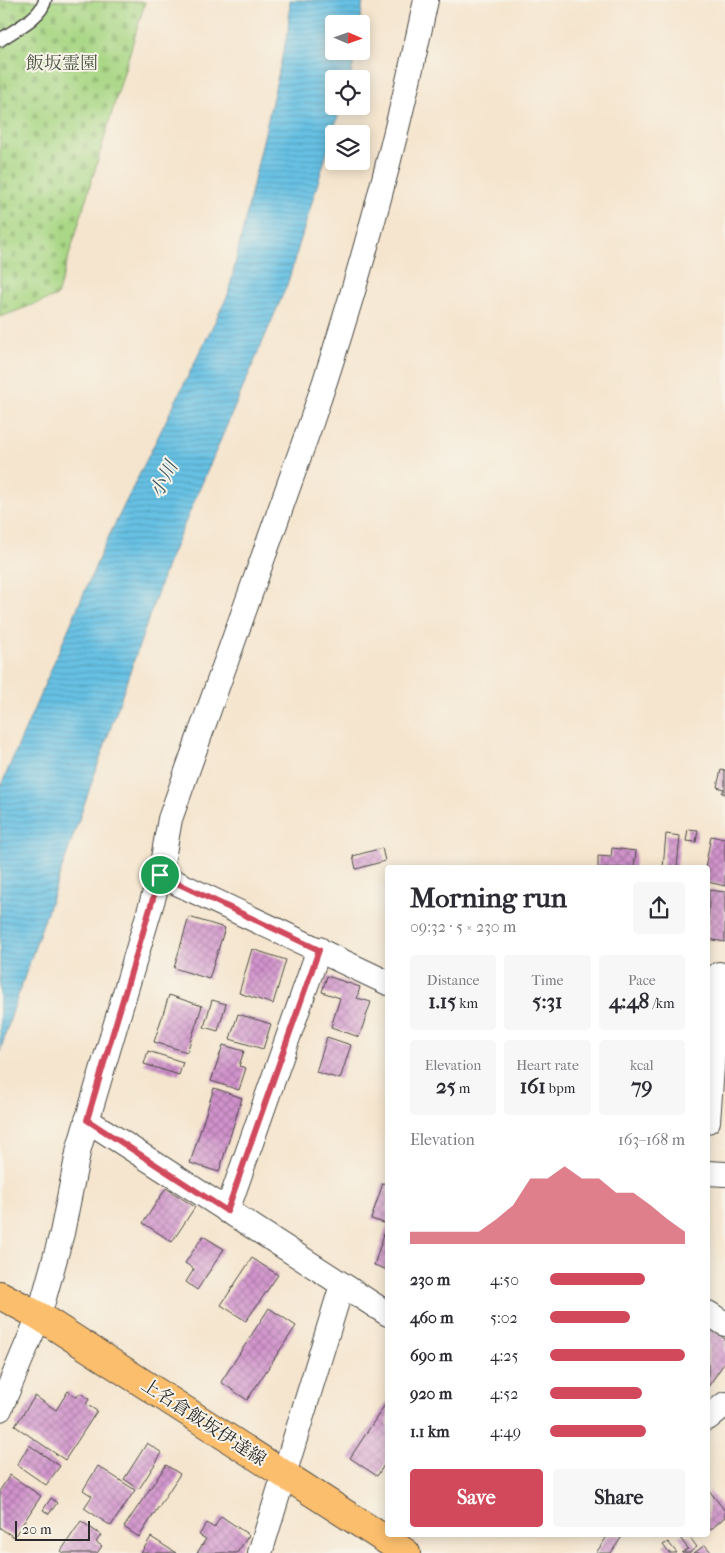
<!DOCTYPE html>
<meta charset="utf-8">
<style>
:root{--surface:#fff;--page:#f7f7f7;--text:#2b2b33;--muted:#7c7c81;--accent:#d1495b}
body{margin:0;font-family:"IM FELL French Canon","Noto Serif JP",serif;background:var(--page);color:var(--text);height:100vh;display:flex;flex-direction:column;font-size:19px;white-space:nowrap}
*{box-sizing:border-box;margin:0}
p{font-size:16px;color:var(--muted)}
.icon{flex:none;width:28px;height:28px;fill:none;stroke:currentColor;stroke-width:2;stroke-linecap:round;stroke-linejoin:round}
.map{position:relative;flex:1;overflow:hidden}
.panel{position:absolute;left:385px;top:865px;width:325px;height:672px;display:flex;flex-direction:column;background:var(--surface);border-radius:5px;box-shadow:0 2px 12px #0003}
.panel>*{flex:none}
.needle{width:32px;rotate:92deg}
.controls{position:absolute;left:325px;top:15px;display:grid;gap:10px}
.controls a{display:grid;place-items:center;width:45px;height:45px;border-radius:5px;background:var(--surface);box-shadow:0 2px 12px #0003;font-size:25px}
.scale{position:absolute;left:15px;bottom:12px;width:75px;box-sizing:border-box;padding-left:5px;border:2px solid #2b2b2b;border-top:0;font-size:14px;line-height:18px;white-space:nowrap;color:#2b2b2b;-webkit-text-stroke:4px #f7f3e8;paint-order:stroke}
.pin{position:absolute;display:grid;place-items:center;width:42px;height:42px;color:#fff;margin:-21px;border:2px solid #fff;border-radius:50%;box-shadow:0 1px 5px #0007}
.round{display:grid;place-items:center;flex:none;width:52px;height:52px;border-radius:5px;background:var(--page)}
.headline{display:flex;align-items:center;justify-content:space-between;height:85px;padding:0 25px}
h1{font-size:28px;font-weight:800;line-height:38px}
.metrics{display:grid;grid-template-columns:repeat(3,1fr);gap:8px;height:85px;padding:5px 25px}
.metrics div{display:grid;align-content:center;border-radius:5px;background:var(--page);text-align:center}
.metrics b{font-size:21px;font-weight:800}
.metrics small{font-size:14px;font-weight:400}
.metrics p{font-size:14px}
.chart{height:140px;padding:10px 25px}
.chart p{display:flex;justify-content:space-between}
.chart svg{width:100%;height:90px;margin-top:5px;fill:var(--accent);opacity:.7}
.primary-button{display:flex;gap:10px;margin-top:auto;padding:10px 25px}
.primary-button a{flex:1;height:58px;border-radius:5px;background:var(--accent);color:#fff;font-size:20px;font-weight:800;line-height:58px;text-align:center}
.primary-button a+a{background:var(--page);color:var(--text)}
ul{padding:0 25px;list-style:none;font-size:16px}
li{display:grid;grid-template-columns:80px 60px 1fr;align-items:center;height:38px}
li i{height:12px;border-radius:6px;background:var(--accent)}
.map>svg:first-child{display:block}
.cemetery{fill:url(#cemetery-stones);stroke:#6a8158}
.water{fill:url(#water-rules);stroke:#487688}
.building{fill:url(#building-cross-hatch)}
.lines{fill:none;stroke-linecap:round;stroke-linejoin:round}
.service-casing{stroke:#494743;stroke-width:15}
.minor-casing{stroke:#494743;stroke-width:26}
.primary-casing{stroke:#494743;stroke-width:30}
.service{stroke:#fff;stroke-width:12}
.minor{stroke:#fff;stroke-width:24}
.primary{stroke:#fabe6d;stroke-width:28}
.route-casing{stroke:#fff;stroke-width:10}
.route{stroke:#d1495b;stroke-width:6}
.labels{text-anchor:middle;stroke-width:4;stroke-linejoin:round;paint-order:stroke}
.park-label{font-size:18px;fill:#4a5642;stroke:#f7f3e8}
.street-label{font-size:18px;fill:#2b2b2b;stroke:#f7f3e8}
.water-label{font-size:19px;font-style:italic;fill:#3d5862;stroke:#f7f3e8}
</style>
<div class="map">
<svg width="725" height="1553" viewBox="0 0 725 1553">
<defs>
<pattern id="cemetery-stones" width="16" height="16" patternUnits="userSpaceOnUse" patternTransform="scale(1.25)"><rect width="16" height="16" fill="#a9d785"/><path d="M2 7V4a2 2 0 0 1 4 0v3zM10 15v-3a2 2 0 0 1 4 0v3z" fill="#92b973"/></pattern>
<pattern id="water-rules" width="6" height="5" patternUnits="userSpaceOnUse" patternTransform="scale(1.25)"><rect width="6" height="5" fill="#66c1e4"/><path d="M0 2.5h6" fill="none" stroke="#549db9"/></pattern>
<pattern id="building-cross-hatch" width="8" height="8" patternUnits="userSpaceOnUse" patternTransform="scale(1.25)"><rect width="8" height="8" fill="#d193cc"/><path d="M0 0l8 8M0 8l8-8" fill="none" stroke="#aa78a6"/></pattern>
</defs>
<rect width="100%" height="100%" fill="#f7f3e8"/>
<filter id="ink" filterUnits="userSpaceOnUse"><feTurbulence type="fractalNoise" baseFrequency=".02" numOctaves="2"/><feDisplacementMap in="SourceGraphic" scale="10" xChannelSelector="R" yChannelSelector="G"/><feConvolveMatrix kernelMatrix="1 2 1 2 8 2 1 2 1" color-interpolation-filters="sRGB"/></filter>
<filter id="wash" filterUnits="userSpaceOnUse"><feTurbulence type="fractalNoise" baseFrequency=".0096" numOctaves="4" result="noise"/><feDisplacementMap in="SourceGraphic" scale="20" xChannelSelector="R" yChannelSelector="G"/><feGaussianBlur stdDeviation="1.12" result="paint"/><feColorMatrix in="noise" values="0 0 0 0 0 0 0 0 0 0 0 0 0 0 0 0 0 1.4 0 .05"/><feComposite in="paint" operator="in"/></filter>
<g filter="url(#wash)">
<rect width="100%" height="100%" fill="#f5e5ce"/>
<!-- cemetery -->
<path class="cemetery" d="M0 0 145 2 57 296 0 317Z"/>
<!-- water -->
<path class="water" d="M290 0H363L360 24H334V51H356L350 79H334V106H341L287 285 167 565 12 1013 0 1052V788L105 544 228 295 288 31Z"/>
<g id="blocks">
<!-- building -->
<g class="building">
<path d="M721 770 725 771V794L722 793 724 789 717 787Z"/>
<path d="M688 829 698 830 696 842 686 841Z"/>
<path d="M666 834 680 836 677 868H663Z"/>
<path d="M711 836 725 839V886L708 882V868H705Z"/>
<path d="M382 848 385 861 356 869 353 856Z"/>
<path d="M612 848 636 851 634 868H598V856L611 857Z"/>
<path d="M709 890 725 892V942L708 939Z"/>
<path d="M189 917 225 928 209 979 174 968Z"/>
<path d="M252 949 286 960 273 1004 239 993Z"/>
<path d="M327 976 360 987 357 998 371 1002 359 1037 331 1027 340 998 322 992Z"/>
<path d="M169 995 202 1006 187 1052 154 1042Z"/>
<path d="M212 1000 226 1004 218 1031 204 1027Z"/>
<path d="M238 1014 271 1024 263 1049 230 1039Z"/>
<path d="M327 1037 351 1045 340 1079 316 1072Z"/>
<path d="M223 1045 244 1051 239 1066 246 1068 239 1090 211 1081Z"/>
<path d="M148 1051 183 1062 179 1075 144 1064Z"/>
<path d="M214 1088 242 1098 219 1172 190 1163Z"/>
<path d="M383 1183 388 1184V1224L371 1219Z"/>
<path d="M166 1188 195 1207 172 1242 143 1223Z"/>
<path d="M387 1225H388V1270L374 1265Z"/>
<path d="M203 1236 224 1249 197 1290 186 1282 194 1269 185 1263Z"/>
<path d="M252 1258 278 1275 246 1321 221 1305Z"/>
<path d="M269 1308 296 1326 247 1400 221 1382Z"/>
<path d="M708 1327 725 1339V1362L708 1387Z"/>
<path d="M68 1391 77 1397 80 1393 89 1399 86 1404 97 1411 65 1460 15 1426 35 1396 56 1410Z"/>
<path d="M388 1400V1459L377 1476 350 1458Z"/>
<path d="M147 1443 162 1453 139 1489 124 1479Z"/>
<path d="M29 1445 60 1466 46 1485 17 1465Z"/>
<path d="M166 1465 180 1474 139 1537 124 1527Z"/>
<path d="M98 1466 135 1490 111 1526 84 1508 92 1496 83 1490Z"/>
<path d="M10 1475 41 1496 14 1537 0 1528V1490Z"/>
<path d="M708 1489 725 1511V1517L708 1532Z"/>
<path d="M51 1498 57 1503 49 1514 43 1510Z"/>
<path d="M221 1516 249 1535 237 1553H197L206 1539 199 1535 207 1523 214 1528Z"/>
<path d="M81 1521 101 1535 96 1542 102 1546 97 1553H64L61 1551Z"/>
<path d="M608 1535H623L611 1553H596Z"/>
<path d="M678 1535H688L697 1547 689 1553H682L688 1549Z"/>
<path d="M151 1537 176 1553H141Z"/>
<path d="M668 1542 677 1553H669L663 1545Z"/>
<path d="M705 1545 712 1553H694Z"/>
</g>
</g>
</g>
<g filter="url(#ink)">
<use href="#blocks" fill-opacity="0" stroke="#494743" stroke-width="1"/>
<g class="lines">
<!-- service casing -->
<g class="service-casing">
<path id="service" d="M0 40C14 30 42 17 45 0"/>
</g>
<!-- minor casing -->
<g class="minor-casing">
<g id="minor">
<path d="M160 875 388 983"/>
<path d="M87 1120 388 1314"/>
<path d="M708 1121 719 974"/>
<path d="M708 1173 725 1174"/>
<path d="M227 1211 319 949"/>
<path d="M708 1313 725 1324"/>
<path d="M0 1409 39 1316 62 1233 79 1148 160 875 170 819C216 686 266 553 312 420 359 283 396 142 426 0"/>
<path d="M708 1418 725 1404"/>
<path d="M260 1553 342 1285"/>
</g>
</g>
<!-- primary casing -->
<g class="primary-casing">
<path id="primary" d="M0 1295 39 1316 406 1553"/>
</g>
<!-- service -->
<use href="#service" class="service"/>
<!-- minor -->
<use href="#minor" class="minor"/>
<!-- primary -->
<use href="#primary" class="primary"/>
</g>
</g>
<g class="lines" filter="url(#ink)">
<!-- route casing -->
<g class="route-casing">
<path id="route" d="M160 875 319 950 227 1211 87 1120Z"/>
</g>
<!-- route -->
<use href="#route" class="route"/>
</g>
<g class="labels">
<!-- park labels -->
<g class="park-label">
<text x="62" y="69">飯坂霊園</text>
</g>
<!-- street labels -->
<g class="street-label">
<text transform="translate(204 1422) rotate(33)" y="6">上名倉飯坂伊達線</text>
</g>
<!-- water labels -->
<g class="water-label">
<text transform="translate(163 479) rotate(-63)" y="7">小川</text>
</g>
</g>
</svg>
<div class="controls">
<a><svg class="needle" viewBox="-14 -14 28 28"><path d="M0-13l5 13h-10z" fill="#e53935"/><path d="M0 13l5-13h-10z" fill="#7c7c81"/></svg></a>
<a><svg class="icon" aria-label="locate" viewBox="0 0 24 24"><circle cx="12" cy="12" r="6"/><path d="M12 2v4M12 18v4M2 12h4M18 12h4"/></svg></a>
<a><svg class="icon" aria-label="layers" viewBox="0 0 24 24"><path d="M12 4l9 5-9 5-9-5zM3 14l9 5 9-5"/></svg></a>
</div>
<div class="scale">20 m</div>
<div class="pin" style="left:160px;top:875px;background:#1e9e55"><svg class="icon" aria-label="arrive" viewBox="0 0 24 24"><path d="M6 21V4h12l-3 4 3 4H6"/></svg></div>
<section class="panel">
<div class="headline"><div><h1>Morning run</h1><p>09:32 · 5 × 230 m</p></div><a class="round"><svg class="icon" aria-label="share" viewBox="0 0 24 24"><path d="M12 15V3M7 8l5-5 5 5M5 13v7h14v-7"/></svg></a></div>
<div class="metrics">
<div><p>Distance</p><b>1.15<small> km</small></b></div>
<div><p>Time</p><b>5:31</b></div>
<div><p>Pace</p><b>4:48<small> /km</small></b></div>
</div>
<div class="metrics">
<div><p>Elevation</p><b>25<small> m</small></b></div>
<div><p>Heart rate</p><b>161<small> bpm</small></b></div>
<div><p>kcal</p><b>79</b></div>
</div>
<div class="chart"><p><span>Elevation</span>163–168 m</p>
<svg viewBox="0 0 160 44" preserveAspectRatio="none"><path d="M0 44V38L10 38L20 38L30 38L40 38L50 32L60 25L70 12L80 12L90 6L100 12L110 12L120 19L130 19L140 25L150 32L160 38V44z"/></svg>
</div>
<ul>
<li><b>230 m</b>4:50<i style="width:70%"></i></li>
<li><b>460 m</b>5:02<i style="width:59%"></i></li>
<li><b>690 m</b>4:25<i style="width:100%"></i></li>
<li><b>920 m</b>4:52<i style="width:68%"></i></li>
<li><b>1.1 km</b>4:49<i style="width:71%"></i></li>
</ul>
<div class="primary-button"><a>Save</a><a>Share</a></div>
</section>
</div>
